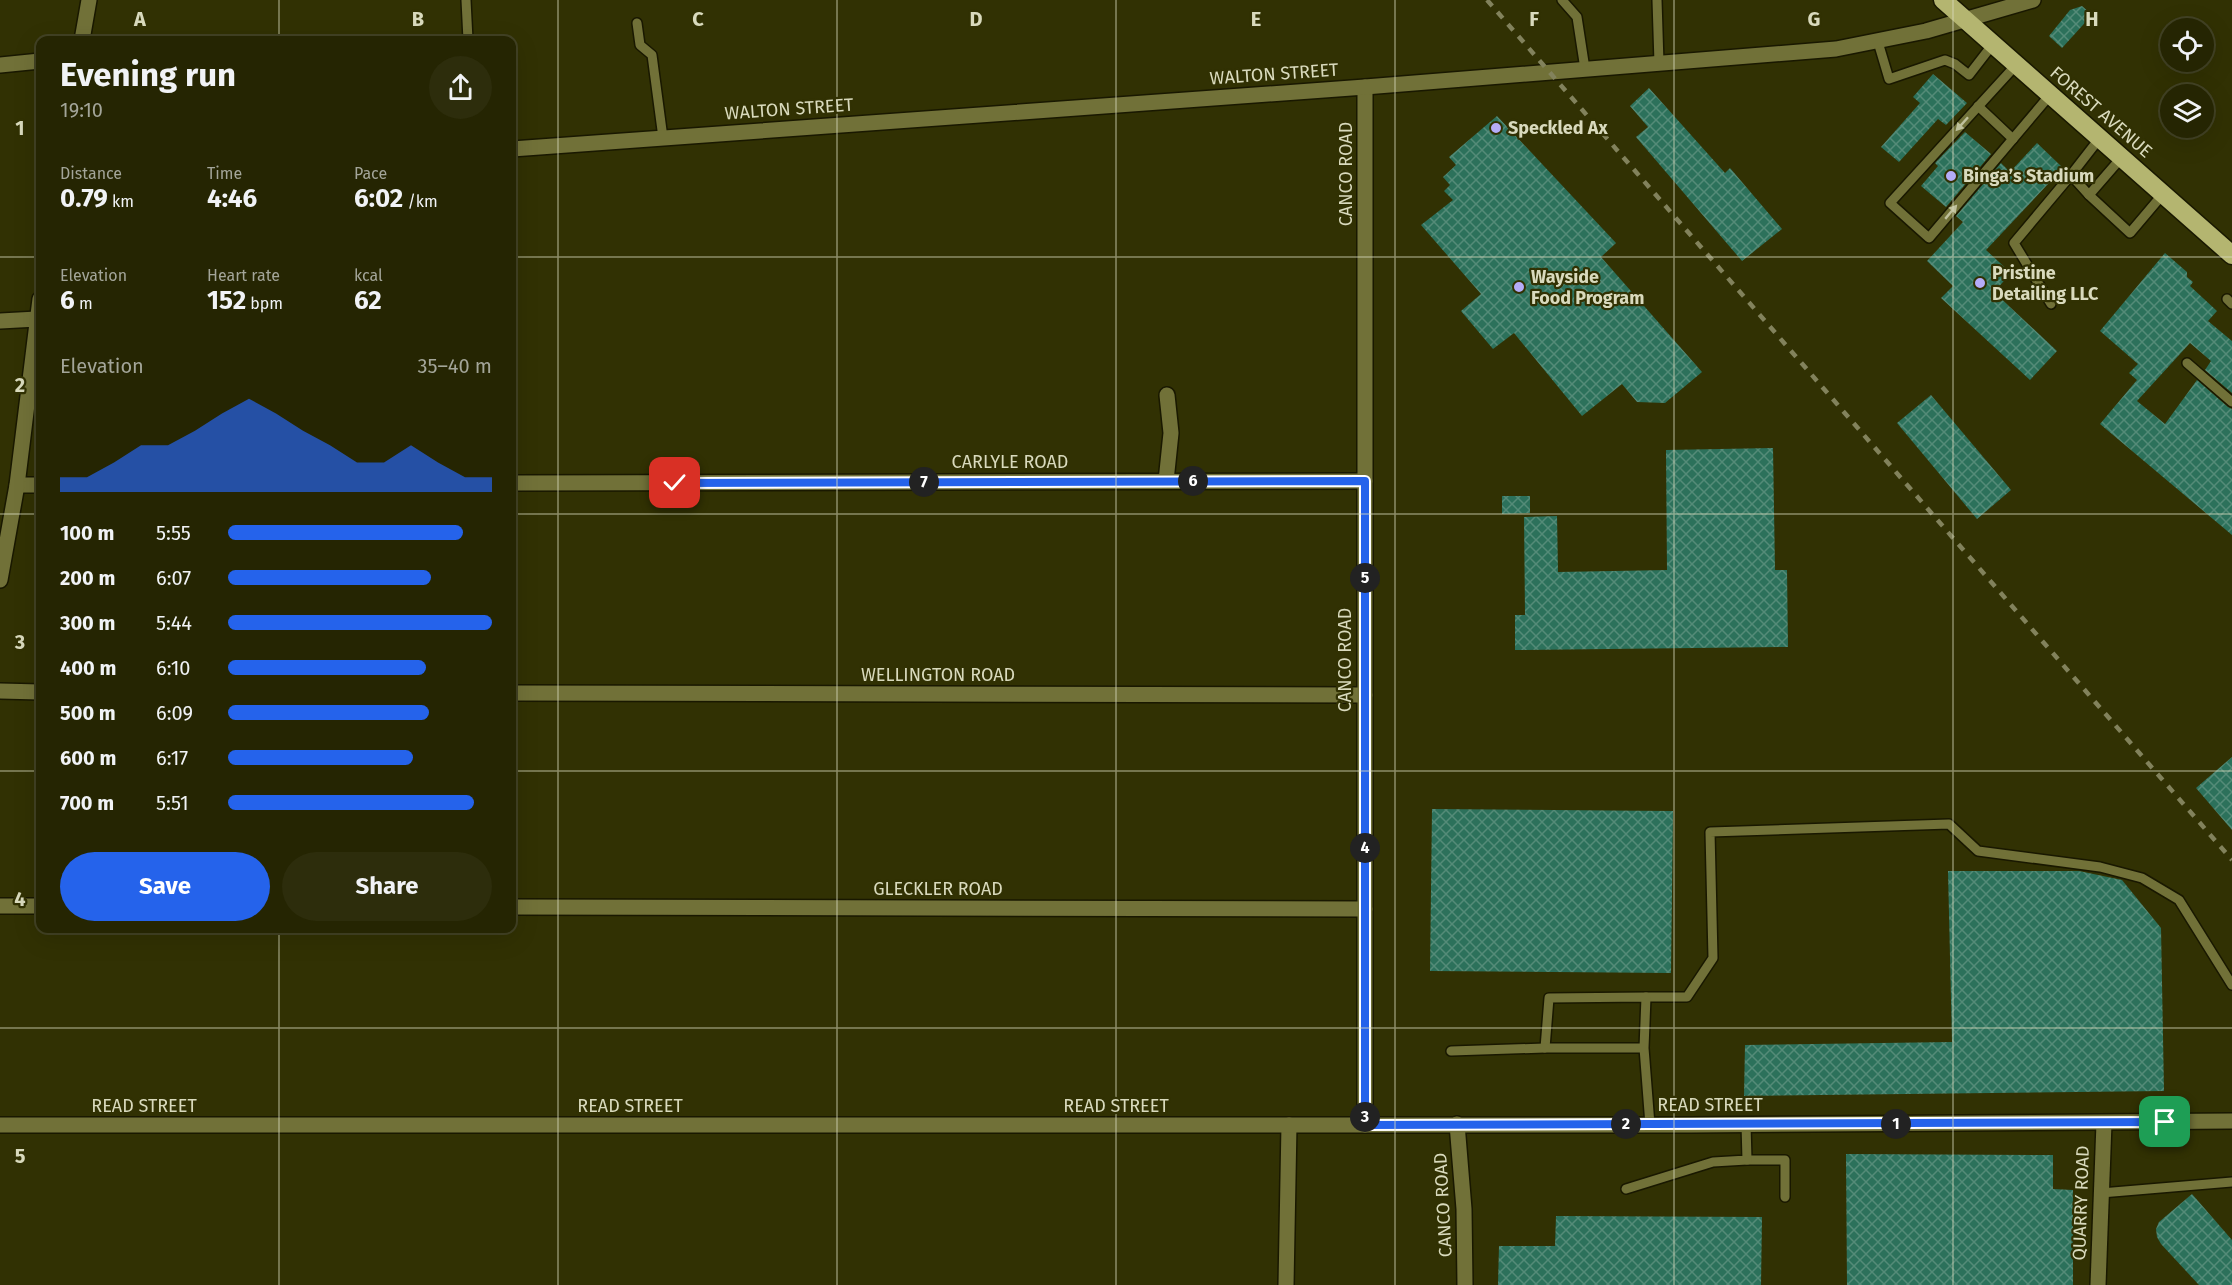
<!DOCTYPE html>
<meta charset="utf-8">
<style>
:root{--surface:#252502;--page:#2d2d0c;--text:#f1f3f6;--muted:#a3a599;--line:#424224;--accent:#2563eb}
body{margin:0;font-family:"Fira Sans",sans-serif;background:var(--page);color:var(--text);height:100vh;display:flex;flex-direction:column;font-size:22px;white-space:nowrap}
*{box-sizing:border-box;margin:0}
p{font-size:20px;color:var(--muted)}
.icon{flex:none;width:33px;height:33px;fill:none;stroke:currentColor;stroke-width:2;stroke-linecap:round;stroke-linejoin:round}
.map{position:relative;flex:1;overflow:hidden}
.sheet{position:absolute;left:36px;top:36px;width:480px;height:897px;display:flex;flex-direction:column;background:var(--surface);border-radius:12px;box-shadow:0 6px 24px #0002,0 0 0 2px var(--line)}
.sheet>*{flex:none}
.buttons{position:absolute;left:2160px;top:18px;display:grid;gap:12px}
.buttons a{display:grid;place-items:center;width:54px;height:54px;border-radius:50%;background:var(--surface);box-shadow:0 6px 24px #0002,0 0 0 2px var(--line);font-size:30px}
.pin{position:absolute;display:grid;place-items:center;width:51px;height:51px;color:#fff;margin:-26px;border-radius:12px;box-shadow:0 3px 9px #0006}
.km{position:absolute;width:30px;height:30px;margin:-15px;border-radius:50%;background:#222;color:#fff;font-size:16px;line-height:30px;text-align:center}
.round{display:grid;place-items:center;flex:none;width:63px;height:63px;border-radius:32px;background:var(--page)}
.overview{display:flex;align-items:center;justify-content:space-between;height:102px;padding:0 24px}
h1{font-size:33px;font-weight:700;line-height:45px}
.stats{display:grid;grid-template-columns:repeat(3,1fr);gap:9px;height:102px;padding:6px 24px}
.stats div{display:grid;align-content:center}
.stats b{font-size:26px;font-weight:700}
.stats small{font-size:16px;font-weight:400}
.stats p{font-size:16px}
.chart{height:168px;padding:12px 24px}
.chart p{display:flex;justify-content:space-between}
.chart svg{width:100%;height:108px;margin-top:6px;fill:var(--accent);opacity:.7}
.action{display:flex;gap:12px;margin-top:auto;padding:12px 24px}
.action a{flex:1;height:69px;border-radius:36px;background:var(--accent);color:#fff;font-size:24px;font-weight:700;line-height:69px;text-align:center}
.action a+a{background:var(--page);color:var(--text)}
ul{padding:0 24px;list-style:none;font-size:20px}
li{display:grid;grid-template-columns:96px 72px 1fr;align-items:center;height:45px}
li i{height:15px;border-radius:8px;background:var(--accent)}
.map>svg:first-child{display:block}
.building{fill:url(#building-cross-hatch)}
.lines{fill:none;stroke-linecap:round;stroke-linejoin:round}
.lane-casing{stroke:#191800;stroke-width:12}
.street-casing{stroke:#191800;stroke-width:18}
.secondary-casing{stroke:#191800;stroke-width:18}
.highway-casing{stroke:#191800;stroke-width:21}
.lane{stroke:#717138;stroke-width:9}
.street{stroke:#717138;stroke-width:15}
.secondary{stroke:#717138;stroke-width:15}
.highway{stroke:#b4b570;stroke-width:18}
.rail{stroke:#82825c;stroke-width:4.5;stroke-dasharray:8 8;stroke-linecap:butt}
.oneway{fill:#bfc09c}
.route-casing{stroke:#fff;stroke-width:12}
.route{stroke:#2563eb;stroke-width:8}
.grid{fill:none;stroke:#d9dabd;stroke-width:1.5;stroke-opacity:0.55}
.poi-dot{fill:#b5acf8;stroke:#313103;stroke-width:2}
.labels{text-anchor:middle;stroke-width:4.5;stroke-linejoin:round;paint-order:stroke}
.street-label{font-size:18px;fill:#d9dabd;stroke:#313103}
.poi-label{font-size:18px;font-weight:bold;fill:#d9dabd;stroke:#313103;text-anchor:start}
.grid-label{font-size:20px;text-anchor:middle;font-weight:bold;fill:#d9dabd;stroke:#313103;stroke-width:4.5;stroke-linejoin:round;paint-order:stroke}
</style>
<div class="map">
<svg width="2232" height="1285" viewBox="0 0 2232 1285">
<defs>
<pattern id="building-cross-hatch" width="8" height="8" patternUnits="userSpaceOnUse" patternTransform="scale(1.5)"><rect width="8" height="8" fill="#2c715b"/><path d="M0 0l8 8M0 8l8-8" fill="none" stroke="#548b78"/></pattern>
</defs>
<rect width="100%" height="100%" fill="#313103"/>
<!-- building -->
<g class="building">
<path d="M2082 6 2092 15 2062 48 2049 36 2070 10Z"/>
<path d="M1933 74 1967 103 1946 125 1938 119 1899 162 1881 147 1920 103 1913 97Z"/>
<path d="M1649 88 1725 173 1730 168 1782 229 1742 261 1636 137 1648 127 1630 106Z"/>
<path d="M1497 116 1616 243 1601 257 1702 372 1665 403 1637 402 1622 384 1582 416 1514 333 1493 349 1461 311 1481 294 1421 225 1453 200 1444 191 1450 185 1443 177 1456 165 1449 157Z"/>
<path d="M1965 132 1991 154 1946 207 1921 186 1938 166 1935 163Z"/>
<path d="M2037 143 2063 168 1986 250 2011 273 1994 292 2057 351 2030 380 1941 298 1953 286 1927 261 1963 222 1956 216 2001 163 2010 172Z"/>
<path d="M2165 253 2187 272V277L2193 282 2190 286 2217 311 2208 321 2232 341V393L2205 370 2211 361 2190 343 2137 401 2165 424 2197 380 2228 407 2232 409V535L2100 424 2137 380 2129 373 2138 364 2100 331Z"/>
<path d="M1931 395 2011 490 1977 519 1897 423Z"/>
<path d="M1773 448 1775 570H1787L1788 647 1515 650V615H1525L1524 517 1557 516 1558 572 1667 570 1666 450Z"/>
<path d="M1502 496H1530V513L1502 514Z"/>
<path d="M2232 757V830L2196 788Z"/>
<path d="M1432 809 1673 811 1671 973 1430 971Z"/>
<path d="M1948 871H2079L2122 880 2161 928 2164 1091 1744 1096 1745 1045 1952 1042Z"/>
<path d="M1846 1154 2053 1155V1189L2073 1190V1285H1847Z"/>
<path d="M2192 1194 2232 1240V1285H2199L2161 1244 2157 1237 2156 1229 2159 1222Z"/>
<path d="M1556 1216 1762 1217 1761 1285H1498L1499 1246H1555Z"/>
</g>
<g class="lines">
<!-- lane casing -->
<g class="lane-casing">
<g id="lane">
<path d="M466 0 468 40"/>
<path d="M1562 0 1577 17 1585 69"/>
<path d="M1657 0 1659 63"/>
<path d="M637 23 640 45 652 55 663 138"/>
<path d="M1878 42 1889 79 1945 60 1955 64 1969 75 1993 44"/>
<path d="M2016 65 1890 203 1929 238 2050 95"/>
<path d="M1978 106 2013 139"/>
<path d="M2122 157 2089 195 2130 233 2163 194"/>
<path d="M2071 175 2089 195"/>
<path d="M2227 299 2232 304"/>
<path d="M2051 304 2014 243 2071 175 2099 139"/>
<path d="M2187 363 2232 402"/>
<path d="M1646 997H1687L1713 958 1710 832 1949 824 1978 851 2100 867 2142 878 2179 900 2232 985"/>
<path d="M1644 1048H1545L1549 998 1646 997 1644 1048 1650 1125"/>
<path d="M1451 1051 1545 1048"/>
<path d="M1747 1160H1785V1197"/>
<path d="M1626 1189 1713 1162 1747 1160 1746 1124"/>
<path d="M2101 1193 2232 1182"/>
</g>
</g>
<!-- street casing -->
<g class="street-casing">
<g id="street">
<path d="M0 65 40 61"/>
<path d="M0 321 37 319"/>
<path d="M1166 481 1171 433 1167 395"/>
<path d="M512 483 1365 481"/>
<path d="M17 485H40"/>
<path d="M0 691 40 692"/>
<path d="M512 693 1365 695"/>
<path d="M0 906H40"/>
<path d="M512 907 1365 909"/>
<path d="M1457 1124 1464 1209 1465 1285"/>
<path d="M1365 1125V87"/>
<path d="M1286 1285 1289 1125"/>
<path d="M2098 1285 2104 1123"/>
</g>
</g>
<!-- secondary casing -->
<g class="secondary-casing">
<g id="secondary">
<path d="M82 40 89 0"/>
<path d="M512 149 1365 87 1836 49 1926 31 2033 0"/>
<path d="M0 580 17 485 40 299"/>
<path d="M0 1125H1691L2232 1121"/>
</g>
</g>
<!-- highway casing -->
<g class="highway-casing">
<path id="highway" d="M1943 0 2232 255"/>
</g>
<!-- lane -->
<use href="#lane" class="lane"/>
<!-- street -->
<use href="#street" class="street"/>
<!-- secondary -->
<use href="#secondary" class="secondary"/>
<!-- highway -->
<use href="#highway" class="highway"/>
<!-- rail -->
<path class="rail" d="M1487 0 2232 860"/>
</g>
<!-- one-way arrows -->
<defs><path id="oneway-solid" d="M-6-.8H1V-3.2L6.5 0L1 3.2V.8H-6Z" transform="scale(1.5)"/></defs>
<g class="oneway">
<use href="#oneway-solid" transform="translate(1962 124) rotate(132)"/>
<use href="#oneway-solid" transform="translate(1951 212) rotate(-50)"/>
</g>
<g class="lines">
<!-- route casing -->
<g class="route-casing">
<path id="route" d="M675 483 1365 481V1125L2165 1122"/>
</g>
<!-- route -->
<use href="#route" class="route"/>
</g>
<!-- grid -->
<path class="grid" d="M279 0V40M558 0V1285M837 0V1285M1116 0V1285M1395 0V1285M1674 0V1285M1953 0V1285M0 257H40M512 257H2232M0 514H40M512 514H2232M0 771H40M512 771H2232M279 928V1285M0 1028H2232"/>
<!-- markers -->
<g class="poi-dot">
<circle cx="1496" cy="128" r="6"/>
<circle cx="1951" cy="176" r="6"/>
<circle cx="1980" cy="283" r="6"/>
<circle cx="1519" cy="287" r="6"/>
</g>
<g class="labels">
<!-- street labels -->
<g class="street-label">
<text transform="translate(1274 74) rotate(-4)" y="6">WALTON STREET</text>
<text transform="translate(789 109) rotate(-4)" y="6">WALTON STREET</text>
<text transform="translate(2101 112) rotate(41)" y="6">FOREST AVENUE</text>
<text transform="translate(1346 174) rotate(-90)" y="6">CANCO ROAD</text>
<text x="1010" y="468">CARLYLE ROAD</text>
<text transform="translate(1345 660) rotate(-90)" y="6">CANCO ROAD</text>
<text x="938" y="681">WELLINGTON ROAD</text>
<text x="938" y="895">GLECKLER ROAD</text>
<text x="1710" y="1111">READ STREET</text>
<text x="144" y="1112">READ STREET</text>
<text x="630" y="1112">READ STREET</text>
<text x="1116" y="1112">READ STREET</text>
<text transform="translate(2081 1203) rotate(-88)" y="6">QUARRY ROAD</text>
<text transform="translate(1443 1205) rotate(-93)" y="6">CANCO ROAD</text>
</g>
<!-- poi labels -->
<g class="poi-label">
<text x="1508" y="134">Speckled Ax</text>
<text x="1963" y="182">Binga’s Stadium</text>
<text x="1992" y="279">Pristine<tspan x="1992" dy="21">Detailing LLC</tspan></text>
<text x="1531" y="283">Wayside<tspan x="1531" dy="21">Food Program</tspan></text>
</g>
</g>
<g class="grid-label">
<text x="140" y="26">A</text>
<text x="418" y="26">B</text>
<text x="698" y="26">C</text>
<text x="976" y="26">D</text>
<text x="1256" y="26">E</text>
<text x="1534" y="26">F</text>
<text x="1814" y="26">G</text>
<text x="2092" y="26">H</text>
<text x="20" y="135">1</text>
<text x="20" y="392">2</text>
<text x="20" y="649">3</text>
<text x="20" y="906">4</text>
<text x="20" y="1163">5</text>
</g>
</svg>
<div class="buttons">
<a><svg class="icon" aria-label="locate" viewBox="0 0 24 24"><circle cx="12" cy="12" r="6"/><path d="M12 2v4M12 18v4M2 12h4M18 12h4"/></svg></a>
<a><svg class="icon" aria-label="layers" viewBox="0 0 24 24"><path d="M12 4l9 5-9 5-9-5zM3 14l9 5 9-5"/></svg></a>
</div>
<div class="pin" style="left:2165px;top:1122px;background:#1e9e55"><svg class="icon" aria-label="arrive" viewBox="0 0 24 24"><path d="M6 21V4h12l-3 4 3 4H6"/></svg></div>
<div class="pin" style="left:675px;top:483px;background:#d93025"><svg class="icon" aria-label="check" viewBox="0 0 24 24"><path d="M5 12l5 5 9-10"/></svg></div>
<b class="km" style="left:1896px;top:1124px">1</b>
<b class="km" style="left:1626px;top:1124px">2</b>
<b class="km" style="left:1365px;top:1117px">3</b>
<b class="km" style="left:1365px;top:848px">4</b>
<b class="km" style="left:1365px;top:578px">5</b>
<b class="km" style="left:1193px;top:481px">6</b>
<b class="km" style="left:924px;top:482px">7</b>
<section class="sheet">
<div class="overview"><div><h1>Evening run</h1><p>19:10</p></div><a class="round"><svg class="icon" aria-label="share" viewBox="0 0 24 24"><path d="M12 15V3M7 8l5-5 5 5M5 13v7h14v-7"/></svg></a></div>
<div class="stats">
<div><p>Distance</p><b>0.79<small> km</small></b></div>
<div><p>Time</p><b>4:46</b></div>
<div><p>Pace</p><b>6:02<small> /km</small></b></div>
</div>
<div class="stats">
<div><p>Elevation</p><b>6<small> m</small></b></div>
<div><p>Heart rate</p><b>152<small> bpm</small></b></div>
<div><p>kcal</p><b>62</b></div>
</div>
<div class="chart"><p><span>Elevation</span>35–40 m</p>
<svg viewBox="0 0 160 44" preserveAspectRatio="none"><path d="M0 44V38L10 38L20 32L30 25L40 25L50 19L60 12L70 6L80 12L90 19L100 25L110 32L120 32L130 25L140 32L150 38L160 38V44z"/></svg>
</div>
<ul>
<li><b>100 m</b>5:55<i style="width:89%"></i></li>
<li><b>200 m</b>6:07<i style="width:77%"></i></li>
<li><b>300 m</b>5:44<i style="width:100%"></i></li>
<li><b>400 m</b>6:10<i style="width:75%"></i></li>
<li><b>500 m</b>6:09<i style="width:76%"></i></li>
<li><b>600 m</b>6:17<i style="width:70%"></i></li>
<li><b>700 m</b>5:51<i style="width:93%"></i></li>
</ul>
<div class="action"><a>Save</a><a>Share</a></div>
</section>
</div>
